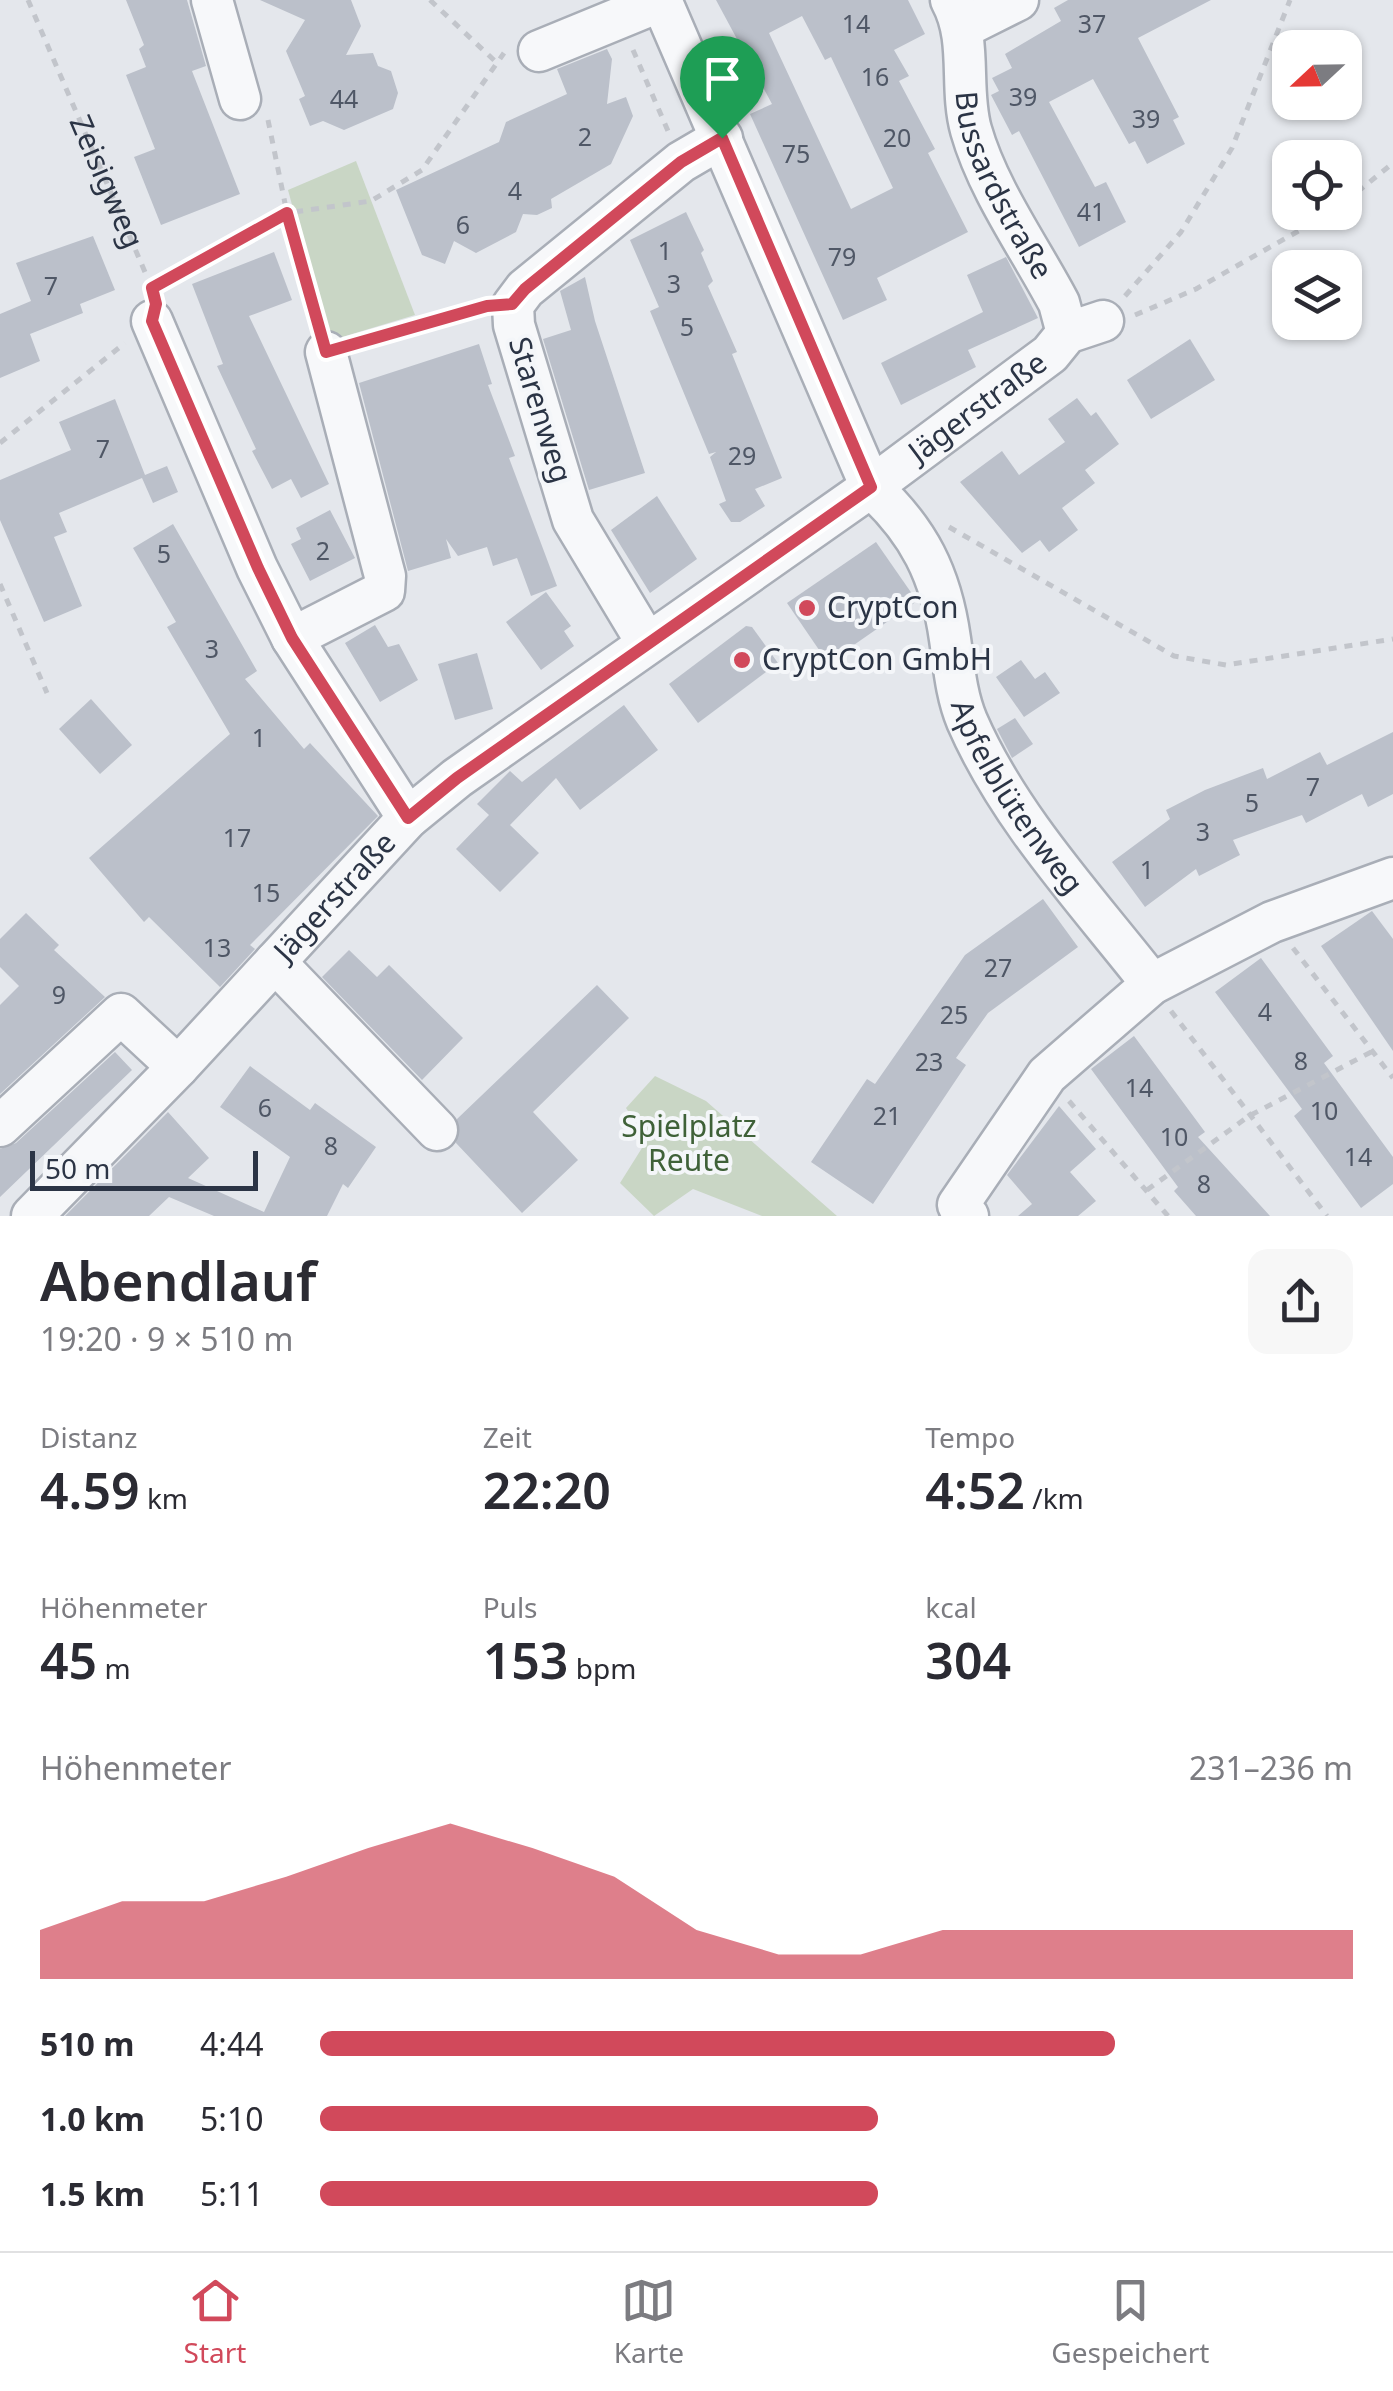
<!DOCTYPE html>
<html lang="de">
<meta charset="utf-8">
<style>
:root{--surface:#fff;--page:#f7f7f7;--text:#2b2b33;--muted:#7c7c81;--line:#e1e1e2;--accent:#d1495b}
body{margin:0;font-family:"Noto Sans",sans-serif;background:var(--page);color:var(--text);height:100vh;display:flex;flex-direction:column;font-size:38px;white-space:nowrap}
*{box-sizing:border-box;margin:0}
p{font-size:32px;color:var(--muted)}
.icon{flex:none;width:55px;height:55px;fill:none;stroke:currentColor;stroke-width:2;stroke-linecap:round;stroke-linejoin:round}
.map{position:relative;height:1216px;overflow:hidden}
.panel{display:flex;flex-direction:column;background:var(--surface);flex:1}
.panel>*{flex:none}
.needle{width:65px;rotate:248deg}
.buttons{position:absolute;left:1272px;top:30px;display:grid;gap:20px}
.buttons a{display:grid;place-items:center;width:90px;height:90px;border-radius:20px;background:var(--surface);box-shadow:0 2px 8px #0004;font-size:50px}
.scale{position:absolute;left:30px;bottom:25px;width:228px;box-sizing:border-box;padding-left:10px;border:5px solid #2b3445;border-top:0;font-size:28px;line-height:35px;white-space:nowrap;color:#2b3445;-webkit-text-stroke:8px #f4f6f9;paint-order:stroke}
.pin{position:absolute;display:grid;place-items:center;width:85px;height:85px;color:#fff;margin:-102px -42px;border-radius:50% 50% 50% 0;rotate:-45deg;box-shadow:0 0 10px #0007}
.pin .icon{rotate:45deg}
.round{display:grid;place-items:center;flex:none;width:105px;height:105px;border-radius:20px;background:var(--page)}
.head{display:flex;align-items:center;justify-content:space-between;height:170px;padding:0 40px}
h1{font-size:55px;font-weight:600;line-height:75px}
.figures{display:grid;grid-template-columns:repeat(3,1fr);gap:15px;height:170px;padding:10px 40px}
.figures div{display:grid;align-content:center}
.figures b{font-size:50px;font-weight:600}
.figures small{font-size:28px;font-weight:400}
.figures p{font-size:28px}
.chart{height:280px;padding:20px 40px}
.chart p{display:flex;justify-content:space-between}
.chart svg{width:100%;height:180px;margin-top:10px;fill:var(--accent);opacity:.7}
ul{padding:0 40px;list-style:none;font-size:32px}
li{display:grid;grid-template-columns:160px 120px 1fr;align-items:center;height:75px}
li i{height:25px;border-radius:12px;background:var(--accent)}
.tab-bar{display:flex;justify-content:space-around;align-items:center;height:140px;border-top:2px solid var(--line);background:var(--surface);font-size:28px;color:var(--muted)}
.tab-bar a{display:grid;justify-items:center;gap:5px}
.tab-bar .on{color:var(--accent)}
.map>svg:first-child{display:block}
.green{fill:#c9d6c5}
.building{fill:#bbc0ca;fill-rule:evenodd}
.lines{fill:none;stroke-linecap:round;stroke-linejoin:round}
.minor-casing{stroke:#a9aeb7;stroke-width:45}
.path{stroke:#c2c5cb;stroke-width:5;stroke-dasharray:8 8;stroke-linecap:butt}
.minor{stroke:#f7f8fa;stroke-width:40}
.route-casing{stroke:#fff;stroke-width:20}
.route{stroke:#d1495b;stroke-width:12}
.poi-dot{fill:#d1495b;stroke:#f4f6f9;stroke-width:4}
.labels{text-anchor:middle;stroke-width:8;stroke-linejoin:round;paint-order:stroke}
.number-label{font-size:25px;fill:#4f5766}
.street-label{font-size:30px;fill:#2b3445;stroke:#f4f6f9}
.poi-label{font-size:30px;fill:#2b3445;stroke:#f4f6f9;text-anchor:start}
.park-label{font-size:30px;fill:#3f6138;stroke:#f4f6f9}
</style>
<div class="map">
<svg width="1393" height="1216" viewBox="0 0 1393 1216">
<rect width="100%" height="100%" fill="#e4e7ec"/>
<!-- green -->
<g class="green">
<path d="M356 161 415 315 329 341 288 190Z"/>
<path d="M655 1076 706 1101 837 1216H762L693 1189 654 1216 620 1183 647 1140 626 1108Z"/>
</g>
<!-- building -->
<g class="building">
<path d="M126 0H187L206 66 192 71 240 194 161 225 134 157 155 149 126 75 146 67 139 49 144 45Z"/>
<path d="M260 0H351L361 26 346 55 373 53 378 66 391 71 398 93 393 109 344 130 323 121 310 126 299 99 305 96 286 51 305 20Z"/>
<path d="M716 0H908L925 34 894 50 909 76 899 81 935 149 928 153 968 232 877 278 887 300 843 320 750 114 772 104ZM802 16 825 60 831 57 893 188 851 209 769 33Z"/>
<path d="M1068 0H1211L1138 38 1179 117 1173 120 1185 144 1147 164 1135 141 1129 144 1093 79 1049 102 1095 187 1106 182 1126 222 1079 247 1019 131 1012 135 991 95 999 91 992 78 1012 68 1005 54 1061 21 1054 8Z"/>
<path d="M607 49 612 59 607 104 626 97 633 116 611 164 551 199 552 208 537 215 523 214 516 232 476 253 454 241 445 264 422 255 396 190 499 142 506 122 567 94 557 69Z"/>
<path d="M686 212 704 250 701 253 713 281 708 286 737 352 732 354 782 478 755 489 765 506 740 522H731L719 504 726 501 710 457 716 452 709 454 650 311 659 307 630 240Z"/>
<path d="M93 236 115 290 80 304 83 313 30 334 40 361 0 378V314L31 301 16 263Z"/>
<path d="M274 252 292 300 249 316 329 484 301 498 291 479 272 489 252 451 256 449 217 366 223 364 192 284Z"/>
<path d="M1006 257 1038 318 968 350 976 367 901 405 881 363 983 312 967 275Z"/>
<path d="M585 277 595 321 645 473 589 490 543 339 571 330 560 291Z"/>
<path d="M1190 339 1215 380 1151 419 1127 380Z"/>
<path d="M479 344 492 384 488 385 515 456 509 458 557 586 531 596 517 558 493 566 487 547 458 556 446 539 451 558 408 571 359 383Z"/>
<path d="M1077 398 1091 416 1096 412 1119 444 1085 470 1095 483 1062 508 1078 530 1049 552 1040 540 1022 553 960 482 1002 451 1019 475 1065 442 1048 419Z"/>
<path d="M115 399 145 475 167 466 178 492 153 503 142 478 59 513 67 532 54 537 82 606 44 622 0 520V480L71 450 59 422Z"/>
<path d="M657 496 697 559 650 593 611 530Z"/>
<path d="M330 510 355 558 310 581 291 544 301 539 296 528Z"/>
<path d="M173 524 257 671 245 679 304 749 310 743 378 816 250 945 255 949 220 987 149 917 144 922 89 858 230 734 167 627 176 622 133 548Z"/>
<path d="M876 542 917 601 828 663 787 603Z"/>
<path d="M546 592 571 626 564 631 574 646 541 670 506 622Z"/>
<path d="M375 625 388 647 399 644 418 680 380 702 345 643Z"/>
<path d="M746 626 752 627 778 663 698 723 669 684Z"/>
<path d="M477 653 493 709 455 720 438 664Z"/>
<path d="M1021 660 1035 679 1045 672 1060 693 1024 717 996 677Z"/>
<path d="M91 699 132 745 100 774 59 729Z"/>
<path d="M624 705 658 750 580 810 556 778 510 825 539 853 500 892 456 849 489 815 477 804 510 771 522 782Z"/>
<path d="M1015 718 1033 744 1012 758 997 729Z"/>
<path d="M1393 732V794L1368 807 1362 794 1306 823 1302 815 1233 840 1240 855 1199 876 1196 869 1145 907 1112 862 1170 819 1166 810 1205 790 1263 768 1267 779 1320 752 1327 765Z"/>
<path d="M1043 899 1078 947 988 1013 956 1058 966 1065 873 1204 811 1162 867 1079 875 1084 965 955Z"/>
<path d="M1372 911 1393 939V1051L1321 946Z"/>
<path d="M26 913 59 945 54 950 105 997 0 1094V1005L19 986 0 967V939Z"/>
<path d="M349 950 377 977 389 965 463 1038 422 1080 322 977Z"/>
<path d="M1261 958 1333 1056 1324 1063 1393 1157V1184L1361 1208 1294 1116 1302 1109 1215 992Z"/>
<path d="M597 985 629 1018 533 1112 578 1160 522 1213 456 1143 457 1119Z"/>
<path d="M1134 1036 1205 1132 1198 1137 1270 1216H1196L1174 1191 1178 1187 1091 1069Z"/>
<path d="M115 1052 132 1070 0 1197V1149L16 1143Z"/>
<path d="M250 1066 310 1110 315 1103 376 1147 348 1188 343 1184 327 1216H214L169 1197 149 1216H65L168 1112 209 1158 188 1178 264 1212 290 1157 220 1107Z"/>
<path d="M1059 1106 1096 1149 1070 1172 1096 1201 1078 1216H1018L1032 1204 1007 1175Z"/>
</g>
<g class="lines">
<!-- minor casing -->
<g class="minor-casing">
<g id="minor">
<path d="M212 0 240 99"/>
<path id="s2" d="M661 0 871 487C919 531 941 575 950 639 954 666 956 695 967 721 1009 818 1088 902 1152 984"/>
<path id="s3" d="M951 0C973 40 959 87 971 130 988 190 1030 248 1059 303L1067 333"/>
<path d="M962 28 1018 0"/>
<path d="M539 51 661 1"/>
<path d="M152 321 257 568 292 638 408 818"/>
<path d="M292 638 384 591 385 576 326 352"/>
<path d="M647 643 573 520 514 325 513 305 525 289 681 162 722 138"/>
<path d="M275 962 437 1130"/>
<path d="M0 1126 121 1014 178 1067"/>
<path id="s4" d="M32 1216 178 1067 408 818 457 778 871 487 1050 354 1067 333 1103 321"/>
<path d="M968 1216 958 1205 1047 1075 1152 984 1272 922 1393 878"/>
</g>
</g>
<!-- path -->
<g class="path">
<path id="s1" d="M28 0 151 286"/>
<path d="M430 0 497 63"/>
<path d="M633 50 668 131"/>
<path d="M268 120 287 213 316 318"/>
<path d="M1345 202 1393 163"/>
<path d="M154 286 287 213 371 201 422 170 504 53"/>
<path d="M1125 296 1181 232 1232 148 1290 0"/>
<path d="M1135 315 1196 289 1332 212"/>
<path d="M356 343 480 308"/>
<path d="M0 443 125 343"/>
<path d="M949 527 1174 656 1226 665 1393 639"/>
<path d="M0 584 47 693"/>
<path d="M1293 948 1393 1078"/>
<path d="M1171 1011 1327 1216"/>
<path d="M1069 1101 1168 1216"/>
<path d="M1147 1190 1249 1116 1373 1051"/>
</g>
<!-- minor -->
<use href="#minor" class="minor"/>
</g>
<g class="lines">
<!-- route casing -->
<g class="route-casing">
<path id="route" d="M722 138 871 487 457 778 408 818 292 638 258 568 152 321 156 304 152 288 287 213 326 352 487 306 512 304 525 289 681 162Z"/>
</g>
<!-- route -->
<use href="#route" class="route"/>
</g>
<!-- markers -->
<g class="poi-dot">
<circle cx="807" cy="608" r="10"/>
<circle cx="742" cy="660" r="10"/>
</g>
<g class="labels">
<!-- number labels -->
<g class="number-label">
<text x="856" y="33">14</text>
<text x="1092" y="33">37</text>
<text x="875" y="86">16</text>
<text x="1023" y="106">39</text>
<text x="344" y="108">44</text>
<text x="1146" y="128">39</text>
<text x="585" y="146">2</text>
<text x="897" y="147">20</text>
<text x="796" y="163">75</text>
<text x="515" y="200">4</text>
<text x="1091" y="221">41</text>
<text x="463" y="234">6</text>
<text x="665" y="260">1</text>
<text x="842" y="266">79</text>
<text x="674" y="293">3</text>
<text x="51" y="295">7</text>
<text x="687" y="336">5</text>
<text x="103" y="458">7</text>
<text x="742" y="465">29</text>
<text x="323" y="560">2</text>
<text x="164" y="563">5</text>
<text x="212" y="658">3</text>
<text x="259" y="747">1</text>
<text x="1313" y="796">7</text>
<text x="1252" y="812">5</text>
<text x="1203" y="841">3</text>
<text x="237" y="847">17</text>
<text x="1147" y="879">1</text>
<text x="266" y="902">15</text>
<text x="217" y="957">13</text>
<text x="998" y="977">27</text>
<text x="59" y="1004">9</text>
<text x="1265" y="1021">4</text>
<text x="954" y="1024">25</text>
<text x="1301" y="1070">8</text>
<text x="929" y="1071">23</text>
<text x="1139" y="1097">14</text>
<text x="265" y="1117">6</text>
<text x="1324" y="1120">10</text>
<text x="887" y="1125">21</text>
<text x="1174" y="1146">10</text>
<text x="331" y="1155">8</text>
<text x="1358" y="1166">14</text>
<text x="1204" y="1193">8</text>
</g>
<!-- street labels -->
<g class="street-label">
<text dy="10" stroke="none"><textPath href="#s1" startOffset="198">Zeisigweg</textPath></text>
<text dy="10" stroke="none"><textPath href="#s3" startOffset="195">Bussardstraße</textPath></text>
<text dy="10" stroke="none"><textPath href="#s4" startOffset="1250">Jägerstraße</textPath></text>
<text transform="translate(540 410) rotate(73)" y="10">Starenweg</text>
<text dy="10" stroke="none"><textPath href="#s2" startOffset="880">Apfelblütenweg</textPath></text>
<text dy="10" stroke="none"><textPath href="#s4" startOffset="440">Jägerstraße</textPath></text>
</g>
<!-- poi labels -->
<g class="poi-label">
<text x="827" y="618">CryptCon</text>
<text x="762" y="670">CryptCon GmbH</text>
</g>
<!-- park labels -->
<g class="park-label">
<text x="689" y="1137">Spielplatz<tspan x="689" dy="34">Reute</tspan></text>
</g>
</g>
</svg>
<div class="buttons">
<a><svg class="needle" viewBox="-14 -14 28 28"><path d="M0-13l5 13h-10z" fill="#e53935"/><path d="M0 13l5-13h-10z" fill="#7c7c81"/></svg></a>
<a><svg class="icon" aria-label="locate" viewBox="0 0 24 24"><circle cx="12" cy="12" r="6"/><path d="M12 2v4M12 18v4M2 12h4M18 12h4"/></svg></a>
<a><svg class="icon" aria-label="layers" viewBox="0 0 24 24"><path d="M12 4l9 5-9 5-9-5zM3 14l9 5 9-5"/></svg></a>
</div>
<div class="scale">50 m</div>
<div class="pin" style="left:722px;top:138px;background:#1e9e55"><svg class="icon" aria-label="arrive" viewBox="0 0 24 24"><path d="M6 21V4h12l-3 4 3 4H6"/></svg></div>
</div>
<section class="panel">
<div class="head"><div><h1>Abendlauf</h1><p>19:20 · 9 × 510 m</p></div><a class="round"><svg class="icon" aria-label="share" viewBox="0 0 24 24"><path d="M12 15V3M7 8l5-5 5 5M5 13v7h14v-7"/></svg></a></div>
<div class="figures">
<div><p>Distanz</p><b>4.59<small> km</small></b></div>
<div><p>Zeit</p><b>22:20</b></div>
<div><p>Tempo</p><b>4:52<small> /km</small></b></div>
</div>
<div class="figures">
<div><p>Höhenmeter</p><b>45<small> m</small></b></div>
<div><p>Puls</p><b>153<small> bpm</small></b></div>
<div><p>kcal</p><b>304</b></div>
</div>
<div class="chart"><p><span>Höhenmeter</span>231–236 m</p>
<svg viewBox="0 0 160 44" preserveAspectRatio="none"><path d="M0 44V32L10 25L20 25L30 19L40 12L50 6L60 12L70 19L80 32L90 38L100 38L110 32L120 32L130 32L140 32L150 32L160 32V44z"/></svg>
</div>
<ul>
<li><b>510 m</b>4:44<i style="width:77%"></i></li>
<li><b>1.0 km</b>5:10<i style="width:54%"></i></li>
<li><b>1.5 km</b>5:11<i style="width:54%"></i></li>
</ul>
</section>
<nav class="tab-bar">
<a class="on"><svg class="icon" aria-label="home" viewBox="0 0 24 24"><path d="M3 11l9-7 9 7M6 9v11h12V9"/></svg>Start</a>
<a><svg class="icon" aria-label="map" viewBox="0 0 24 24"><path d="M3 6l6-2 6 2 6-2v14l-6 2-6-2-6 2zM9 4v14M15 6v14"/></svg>Karte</a>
<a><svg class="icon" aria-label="saved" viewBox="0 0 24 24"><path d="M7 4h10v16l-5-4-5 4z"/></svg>Gespeichert</a>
</nav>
